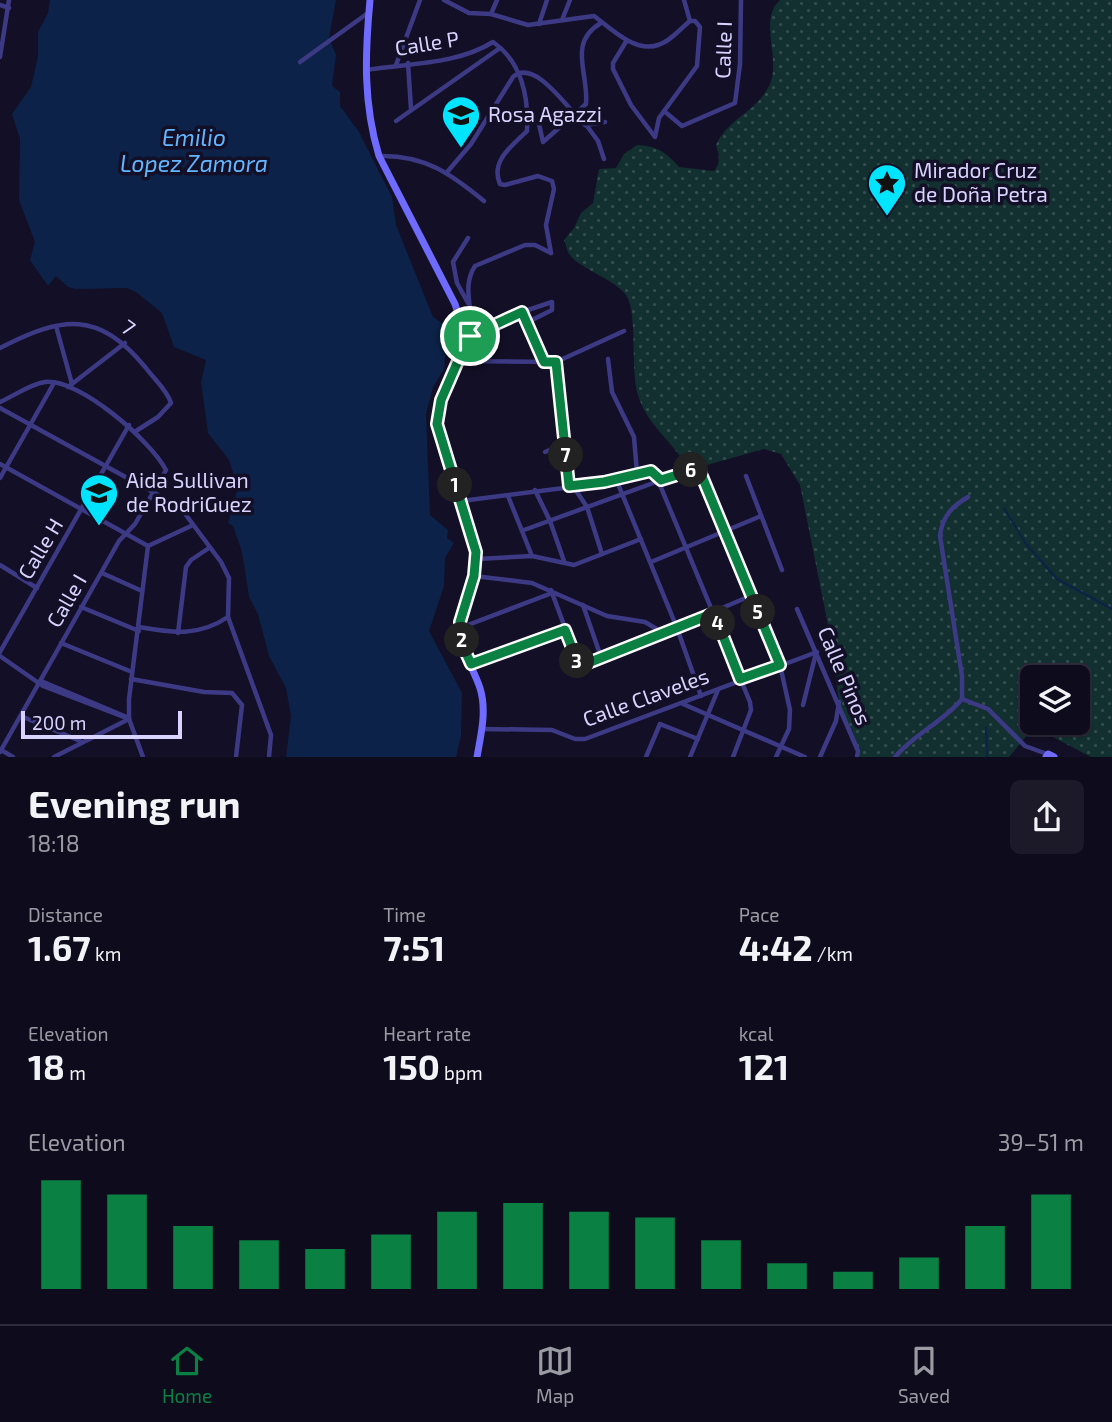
<!DOCTYPE html>
<meta charset="utf-8">
<style>
:root{--surface:#0e0b1c;--page:#1c1929;--text:#f1f3f6;--muted:#9b9ba3;--line:#2e2b3b;--accent:#0b8043}
body{margin:0;font-family:"Exo 2",sans-serif;background:var(--page);color:var(--text);height:100vh;display:flex;flex-direction:column;font-size:26px;white-space:nowrap}
*{box-sizing:border-box;margin:0}
p{font-size:23px;color:var(--muted)}
.icon{flex:none;width:38px;height:38px;fill:none;stroke:currentColor;stroke-width:2;stroke-linecap:round;stroke-linejoin:round}
.map{position:relative;height:757px;overflow:hidden}
.details{display:flex;flex-direction:column;background:var(--surface);flex:1}
.details>*{flex:none}
.buttons{position:absolute;left:1020px;top:665px;display:grid;gap:14px}
.buttons a{display:grid;place-items:center;width:70px;height:70px;border-radius:10px;background:var(--surface);box-shadow:0 2px 5px #0004,0 0 0 2px var(--line);font-size:35px}
.scale{position:absolute;left:21px;bottom:18px;width:161px;box-sizing:border-box;padding-left:7px;border:4px solid #d9d4ff;border-top:0;font-size:19px;line-height:24px;white-space:nowrap;color:#d9d4ff;-webkit-text-stroke:5px #130f26;paint-order:stroke}
.pin{position:absolute;display:grid;place-items:center;width:60px;height:60px;color:#fff;margin:-30px;border:4px solid #fff;border-radius:50%;box-shadow:0 2px 7px #0007}
.km{position:absolute;width:35px;height:35px;margin:-18px;border-radius:50%;background:#222;color:#fff;font-size:19px;line-height:35px;text-align:center}
.round{display:grid;place-items:center;flex:none;width:74px;height:74px;border-radius:10px;background:var(--page)}
.headline{display:flex;align-items:center;justify-content:space-between;height:119px;padding:0 28px}
h1{font-size:38px;font-weight:700;line-height:52px}
.stats{display:grid;grid-template-columns:repeat(3,1fr);gap:10px;height:119px;padding:7px 28px}
.stats div{display:grid;align-content:center}
.stats b{font-size:35px;font-weight:700}
.stats small{font-size:19px;font-weight:400}
.stats p{font-size:19px}
.chart{height:196px;padding:14px 28px}
.chart p{display:flex;justify-content:space-between}
.chart svg{width:100%;height:126px;margin-top:7px;stroke:var(--accent);stroke-width:6}
.dock{display:flex;justify-content:space-around;align-items:center;height:98px;border-top:2px solid var(--line);background:var(--surface);font-size:19px;color:var(--muted)}
.dock a{display:grid;justify-items:center;gap:4px}
.dock .current{color:var(--accent)}
.map>svg:first-child{display:block}
.grass{fill:url(#grass-dots);fill-rule:evenodd}
.water{fill:#0c2248}
.lines{fill:none;stroke-linecap:round;stroke-linejoin:round}
.stream{stroke:#0c2248;stroke-width:2}
.street{stroke:#3d3a85;stroke-width:4.5}
.secondary{stroke:#6f6bff;stroke-width:7}
.route-casing{stroke:#fff;stroke-width:14}
.route{stroke:#0b8043;stroke-width:9}
.labels{text-anchor:middle;stroke-width:7;stroke-linejoin:round;paint-order:stroke}
.street-label{font-size:21px;fill:#d9d4ff;stroke:#130f26}
.poi-label{font-size:21px;fill:#d9d4ff;stroke:#130f26;text-anchor:start}
.water-label{font-size:23px;font-style:italic;fill:#62b6ff;stroke:#130f26}
</style>
<div class="map">
<svg width="1112" height="757" viewBox="0 0 1112 757">
<defs>
<pattern id="grass-dots" width="8" height="8" patternUnits="userSpaceOnUse" patternTransform="scale(1.75)"><rect width="8" height="8" fill="#12302f"/><path d="M2 2h.1M6 6h.1" fill="none" stroke="#344d4e" stroke-width="1.8" stroke-linecap="round"/></pattern>
</defs>
<rect width="100%" height="100%" fill="#130f26"/>
<!-- grass -->
<path class="grass" d="M780 0H1112V757H1091L1034 727 1009 757H859L839 701 828 625 800 485 781 454 764 449 689 470C675 443 647 426 638 395 630 370 638 311 626 295 614 279 579 268 570 255 567 252 566 244 564 240L574 228 581 213 593 203 599 169 616 168 624 154 637 145C657 146 666 152 679 167L714 171C721 163 719 154 716 145 728 118 757 112 770 84 781 59 758 19 780 0ZM1032 677H1078V723H1032Z"/>
<!-- water -->
<path class="water" d="M50 0H336L329 38 336 55 332 86 340 92V106L359 132 392 197 396 225 433 317 448 327 444 369 433 387 426 414 430 515 448 530 447 538 454 543 445 558 444 586 429 631 462 693 461 736 456 757H286L291 716 286 688 269 656 258 614 249 597 242 552 233 526 228 523 238 488 229 460 208 433 201 382 206 360 174 347 162 313 136 292 127 288 75 289 68 287 56 276 48 286 30 260 35 242 19 200 20 139 12 114 31 87 38 56V32L48 13Z"/>
<g class="lines">
<!-- stream -->
<g class="stream">
<path d="M1004 508 1026 544 1057 579 1112 609"/>
<path d="M986 727 987 757"/>
</g>
<!-- street -->
<g class="street">
<path d="M444 0 469 13 491 14 528 25 594 16C610 28 635 53 658 45 670 42 681 28 690 21H695L700 27 697 66 659 118 655 137 631 105 613 69V63L627 40"/>
<path d="M684 0 690 21"/>
<path d="M0 5 9 8"/>
<path d="M491 14 497 0"/>
<path d="M562 20 570 0"/>
<path d="M539 24 547 0"/>
<path d="M0 57 9 0"/>
<path d="M300 62 368 13"/>
<path d="M408 63 411 109"/>
<path d="M396 65 420 0"/>
<path d="M366 70C408 63 456 65 493 42 522 62 529 98 527 131 512 146 490 161 500 184L505 185 538 176 552 181 554 189 546 225 551 253"/>
<path d="M529 110 539 124 543 142 586 104C589 73 567 43 601 23"/>
<path d="M664 111 682 126 735 103 740 64 741 0"/>
<path d="M396 121 500 48"/>
<path d="M587 126 598 141 604 159"/>
<path d="M380 156C425 155 451 174 484 201"/>
<path d="M448 171 471 144 513 77C535 57 569 111 585 125L605 122"/>
<path d="M468 238 453 262 457 283 468 303"/>
<path d="M522 312 544 362"/>
<path d="M56 326 72 384"/>
<path d="M469 336C476 312 460 289 475 266L525 245H535L551 253"/>
<path d="M464 339 507 317 552 302V310L528 322"/>
<path d="M0 348C63 316 98 310 146 368 154 379 167 390 171 403L158 417 136 431"/>
<path d="M608 359 612 392 634 437 637 473"/>
<path d="M458 361 556 362 624 331"/>
<path d="M556 362 569 486"/>
<path d="M68 387 125 343"/>
<path d="M0 402C14 396 30 384 45 382 79 378 151 441 166 470L135 524 119 541 0 752"/>
<path d="M0 408 180 507 221 562 229 578 228 617 271 735 269 757"/>
<path d="M545 452 564 444"/>
<path d="M0 464 148 546"/>
<path d="M746 476 782 570"/>
<path d="M0 478 54 383"/>
<path d="M616 479 677 628 701 696"/>
<path d="M573 486 587 507 602 554"/>
<path d="M535 490 550 521 564 561"/>
<path d="M508 496 532 556"/>
<path d="M461 501 604 483 637 473H655L750 702 751 710 733 757"/>
<path d="M524 530 689 470 701 474 780 665 790 710 789 729 776 757"/>
<path d="M148 546 191 526"/>
<path d="M477 559 532 556 574 565 641 539"/>
<path d="M651 562 761 516"/>
<path d="M0 565 37 588"/>
<path d="M102 573 142 591"/>
<path d="M474 576 532 583 607 616 645 622 665 634"/>
<path d="M551 590 578 663 583 665 602 660 750 596"/>
<path d="M583 605 602 660"/>
<path d="M81 607 139 631"/>
<path d="M797 609 858 751 857 757"/>
<path d="M139 627C173 633 198 637 228 617"/>
<path d="M460 628 552 593"/>
<path d="M178 633 186 567 191 560 209 548"/>
<path d="M61 643 132 672"/>
<path d="M0 652 129 425"/>
<path d="M0 656 43 686 129 719"/>
<path d="M471 664 565 630"/>
<path d="M131 679 204 692 232 693 242 705 236 757"/>
<path d="M41 681 129 718"/>
<path d="M962 699V676L940 536C942 517 952 506 968 497"/>
<path d="M683 704 805 757"/>
<path d="M803 705 816 653"/>
<path d="M21 716 80 741"/>
<path d="M660 724 698 739"/>
<path d="M482 729 552 730 575 739H585L817 652"/>
<path d="M1 750 13 757"/>
<path d="M54 757 129 719"/>
<path d="M143 757 129 719V699L148 546"/>
<path d="M646 757 660 724"/>
<path d="M690 757 718 690"/>
<path d="M820 757 836 721 839 702"/>
<path d="M895 757C915 733 942 723 962 699L988 709 1025 746 1047 754"/>
</g>
<!-- secondary -->
<g class="secondary">
<path d="M370 0C365 54 363 103 379 156L455 304C478 367 435 375 437 421 439 460 465 505 475 544 482 571 464 596 460 622 457 645 473 667 480 688 487 711 481 734 477 757"/>
<path d="M1046 757 1048 754 1054 757"/>
</g>
</g>
<g class="lines">
<!-- route casing -->
<g class="route-casing">
<path id="route" d="M522 312 544 362H556L569 486 604 482 651 471 661 480 693 470 701 474 780 665 740 679 714 613 583 665 578 663 565 630 471 664 462 644 460 622 474 576 476 552 437 424 441 400 458 361 464 339Z"/>
</g>
<!-- route -->
<use href="#route" class="route"/>
</g>
<!-- icons -->
<defs>
<g id="school-pin" transform="scale(2.0125)"><path d="M0 17L-7.5 6A9.5 9.5 0 1 1 7.5 6Z" fill="#00e5ff" stroke="#130f26"/><path d="M0-5L7-2L0 1L-7-2ZM-4 1L0 2.5L4 1V4Q0 6-4 4Z" fill="#111"/></g>
<g id="sight-pin" transform="scale(2.0125)"><path d="M0 17L-7.5 6A9.5 9.5 0 1 1 7.5 6Z" fill="#00e5ff" stroke="#130f26"/><path d="M0-6L1.8-2.2L6-1.7L2.9 1.2L3.7 5.4L0 3.3L-3.7 5.4L-2.9 1.2L-6-1.7L-1.8-2.2Z" fill="#111"/></g>
</defs>
<g fill-rule="evenodd">
<use href="#school-pin" x="461" y="115"/>
<use href="#sight-pin" x="887" y="183"/>
<use href="#school-pin" x="99" y="493"/>
</g>
<g class="labels">
<!-- street labels -->
<g class="street-label">
<text transform="translate(427 44) rotate(-9)" y="7">Calle P</text>
<text transform="translate(724 50) rotate(-88)" y="7">Calle I</text>
<text transform="translate(128 328) rotate(36)" y="7">7</text>
<text transform="translate(41 549) rotate(-59)" y="7">Calle H</text>
<text transform="translate(67 601) rotate(-60)" y="7">Calle I</text>
<text transform="translate(844 676) rotate(67)" y="7">Calle Pinos</text>
<text transform="translate(646 698) rotate(-20)" y="7">Calle Claveles</text>
</g>
<!-- poi labels -->
<g class="poi-label">
<text x="488" y="122">Rosa Agazzi</text>
<text x="914" y="178">Mirador Cruz<tspan x="914" dy="24">de Doña Petra</tspan></text>
<text x="126" y="488">Aida Sullivan<tspan x="126" dy="24">de RodriGuez</tspan></text>
</g>
<!-- water labels -->
<g class="water-label">
<text x="194" y="146">Emilio<tspan x="194" dy="26">Lopez Zamora</tspan></text>
</g>
</g>
</svg>
<div class="buttons">
<a><svg class="icon" aria-label="layers" viewBox="0 0 24 24"><path d="M12 4l9 5-9 5-9-5zM3 14l9 5 9-5"/></svg></a>
</div>
<div class="scale">200 m</div>
<div class="pin" style="left:470px;top:336px;background:#1e9e55"><svg class="icon" aria-label="arrive" viewBox="0 0 24 24"><path d="M6 21V4h12l-3 4 3 4H6"/></svg></div>
<b class="km" style="left:455px;top:485px">1</b>
<b class="km" style="left:462px;top:640px">2</b>
<b class="km" style="left:577px;top:661px">3</b>
<b class="km" style="left:718px;top:623px">4</b>
<b class="km" style="left:758px;top:612px">5</b>
<b class="km" style="left:691px;top:470px">6</b>
<b class="km" style="left:566px;top:455px">7</b>
</div>
<section class="details">
<div class="headline"><div><h1>Evening run</h1><p>18:18</p></div><a class="round"><svg class="icon" aria-label="share" viewBox="0 0 24 24"><path d="M12 15V3M7 8l5-5 5 5M5 13v7h14v-7"/></svg></a></div>
<div class="stats">
<div><p>Distance</p><b>1.67<small> km</small></b></div>
<div><p>Time</p><b>7:51</b></div>
<div><p>Pace</p><b>4:42<small> /km</small></b></div>
</div>
<div class="stats">
<div><p>Elevation</p><b>18<small> m</small></b></div>
<div><p>Heart rate</p><b>150<small> bpm</small></b></div>
<div><p>kcal</p><b>121</b></div>
</div>
<div class="chart"><p><span>Elevation</span>39–51 m</p>
<svg viewBox="0 0 160 44" preserveAspectRatio="none"><path d="M5 44V6M15 44V11M25 44V22M35 44V27M45 44V30M55 44V25M65 44V17M75 44V14M85 44V17M95 44V19M105 44V27M115 44V35M125 44V38M135 44V33M145 44V22M155 44V11"/></svg>
</div>
</section>
<nav class="dock">
<a class="current"><svg class="icon" aria-label="home" viewBox="0 0 24 24"><path d="M3 11l9-7 9 7M6 9v11h12V9"/></svg>Home</a>
<a><svg class="icon" aria-label="map" viewBox="0 0 24 24"><path d="M3 6l6-2 6 2 6-2v14l-6 2-6-2-6 2zM9 4v14M15 6v14"/></svg>Map</a>
<a><svg class="icon" aria-label="saved" viewBox="0 0 24 24"><path d="M7 4h10v16l-5-4-5 4z"/></svg>Saved</a>
</nav>
